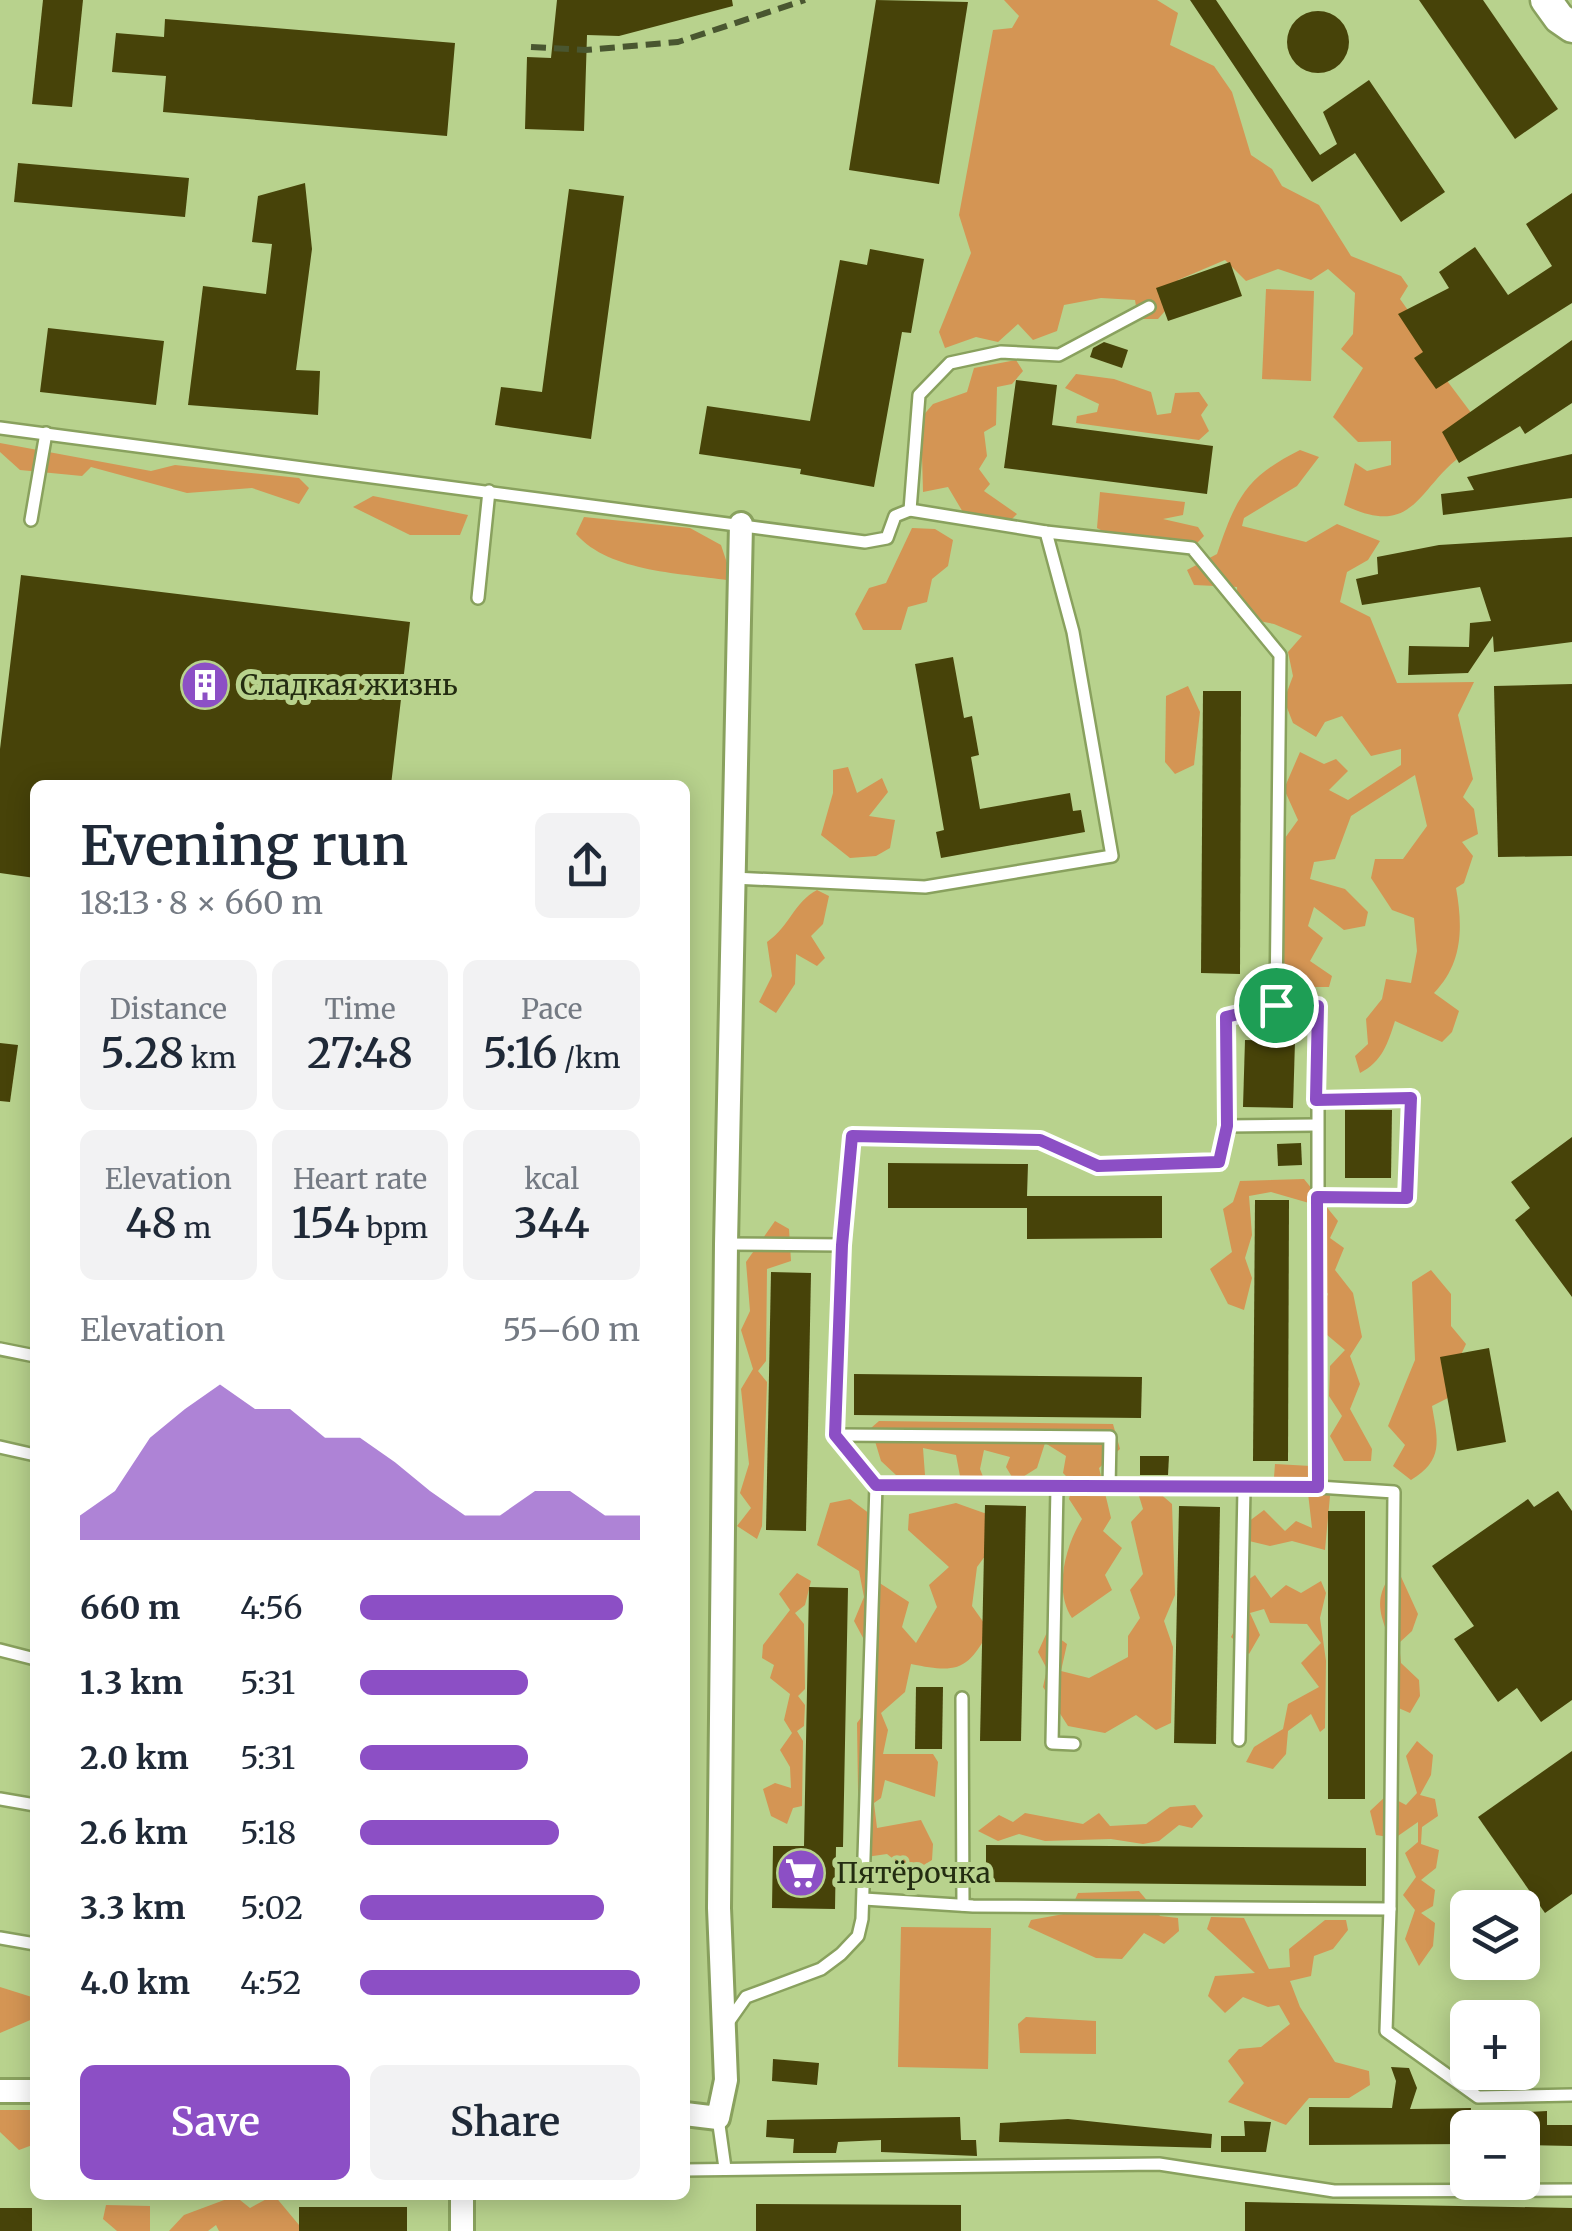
<!DOCTYPE html>
<meta charset="utf-8">
<style>
:root{--surface:#fff;--page:#f2f2f3;--text:#1f2937;--muted:#747a83;--accent:#8c4fc5}
body{margin:0;font-family:Merriweather,serif;background:var(--page);color:var(--text);height:100vh;display:flex;flex-direction:column;font-size:38px;white-space:nowrap}
*{box-sizing:border-box;margin:0}
p{font-size:32px;color:var(--muted)}
.icon{flex:none;width:55px;height:55px;fill:none;stroke:currentColor;stroke-width:2;stroke-linecap:round;stroke-linejoin:round}
.map{position:relative;flex:1;overflow:hidden}
.sheet{position:absolute;left:30px;top:780px;width:660px;height:1420px;display:flex;flex-direction:column;background:var(--surface);border-radius:15px;box-shadow:0 5px 25px #0003}
.sheet>*{flex:none}
.fabs{position:absolute;left:1450px;top:1890px;display:grid;gap:20px}
.fabs a{display:grid;place-items:center;width:90px;height:90px;border-radius:15px;background:var(--surface);box-shadow:0 5px 25px #0003;font-size:50px}
.pin{position:absolute;display:grid;place-items:center;width:85px;height:85px;color:#fff;margin:-42px;border:5px solid #fff;border-radius:50%;box-shadow:0 2px 10px #0007}
.round{display:grid;place-items:center;flex:none;width:105px;height:105px;border-radius:15px;background:var(--page)}
.head{display:flex;align-items:center;justify-content:space-between;height:170px;padding:0 50px}
h1{font-size:55px;font-weight:600;line-height:75px}
.metrics{display:grid;grid-template-columns:repeat(3,1fr);gap:15px;height:170px;padding:10px 50px}
.metrics div{display:grid;align-content:center;border-radius:15px;background:var(--page);text-align:center}
.metrics b{font-size:42px;font-weight:600}
.metrics small{font-size:28px;font-weight:400}
.metrics p{font-size:28px}
.chart{height:280px;padding:20px 50px}
.chart p{display:flex;justify-content:space-between}
.chart svg{width:100%;height:180px;margin-top:10px;fill:var(--accent);opacity:.7}
.action{display:flex;gap:20px;margin-top:auto;padding:20px 50px}
.action a{flex:1;height:115px;border-radius:15px;background:var(--accent);color:#fff;font-size:40px;font-weight:600;line-height:115px;text-align:center}
.action a+a{background:var(--page);color:var(--text)}
ul{padding:0 50px;list-style:none;font-size:32px}
li{display:grid;grid-template-columns:160px 120px 1fr;align-items:center;height:75px}
li i{height:25px;border-radius:12px;background:var(--accent)}
.map>svg:first-child{display:block}
.green{fill:#d49554}
.building{fill:#474309}
.lines{fill:none;stroke-linecap:round;stroke-linejoin:round}
.lane-casing{stroke:#89a15e;stroke-width:16}
.street-casing{stroke:#89a15e;stroke-width:28}
.secondary-casing{stroke:#89a15e;stroke-width:35}
.lane{stroke:#fff;stroke-width:11}
.street{stroke:#fff;stroke-width:22}
.secondary{stroke:#fff;stroke-width:30}
.rail{stroke:#495630;stroke-width:6;stroke-dasharray:15 8;stroke-linecap:butt}
.route-casing{stroke:#fff;stroke-width:20}
.route{stroke:#8c4fc5;stroke-width:12}
.labels{text-anchor:middle;stroke-width:10;stroke-linejoin:round;paint-order:stroke}
.poi-label{font-size:28px;fill:#232c11;stroke:#b8d28d;text-anchor:start}
</style>
<div class="map">
<svg width="1572" height="2231" viewBox="0 0 1572 2231">
<rect width="100%" height="100%" fill="#b8d28d"/>
<!-- green -->
<g class="green">
<path d="M1004 0H1157L1178 13 1170 45 1214 66 1232 92 1251 155 1272 169 1282 186 1319 205 1351 256 1401 276 1408 286 1400 299 1420 327 1418 342 1478 422 1472 449C1418 479 1420 542 1344 505L1355 463 1367 471 1391 465V441L1358 442 1333 417 1363 368 1341 349 1353 334 1355 293 1328 269 1311 280 1278 269 1246 281 1225 260 1178 280 1172 303 1158 319H1138L1135 300 1101 298 1064 305 1057 331 1033 340 1018 324 998 342 976 337 945 348 939 332 971 253 959 215 993 30 1012 28 1019 16Z"/>
<path d="M1266 289 1314 291 1311 381 1262 379Z"/>
<path d="M1016 360 1023 371 1012 384 997 387 996 425 984 432 987 456 979 469 990 484 984 491 1017 514 1009 522 964 514 948 487 923 492 921 418 933 404 967 392 974 368Z"/>
<path d="M1076 374 1114 379 1151 392 1157 415 1171 413 1175 393 1199 392 1208 405 1201 415 1209 431 1199 440 1076 423 1077 416 1097 412 1099 404 1065 388Z"/>
<path d="M0 443 151 471 175 465 299 478 309 488 299 504 252 488 187 493 91 467 82 476 20 470 0 452Z"/>
<path d="M1300 450 1319 457 1297 486 1244 518 1242 526 1306 542 1337 524 1380 541 1368 560 1347 572 1340 602 1370 617 1397 683 1474 682 1458 715 1473 779 1463 797 1474 809 1478 834 1462 842 1473 856 1464 883 1456 888C1463 927 1463 963 1434 993L1459 1011 1452 1032 1442 1042 1395 1021C1388 1043 1382 1062 1360 1073L1355 1056 1368 1044 1366 1019 1382 999 1386 979 1411 983 1417 951 1414 918 1392 910 1371 878 1375 859H1403L1427 826 1415 775 1351 816 1335 859 1314 862 1310 879 1345 889 1368 912 1365 926 1344 930 1314 907 1308 926 1323 938 1310 961 1332 976 1329 987H1296L1281 956 1285 838 1298 820 1284 789 1300 752 1324 764 1336 759 1348 771 1329 790 1348 800 1401 765V749L1371 756 1342 716 1325 722 1316 737 1293 723 1284 700 1293 676 1288 652 1302 636 1274 624 1238 617 1237 587 1194 585 1187 570 1217 554C1236 498 1246 477 1300 450Z"/>
<path d="M1100 492 1185 502 1183 515 1163 519 1198 527 1204 536 1196 544 1125 543 1097 528Z"/>
<path d="M373 496 468 515 460 535H410L353 507Z"/>
<path d="M584 517 690 528 721 545 733 581C684 573 610 573 576 534Z"/>
<path d="M912 528 935 529 953 540 948 566 932 579 927 602 908 607 901 630H863L855 614 869 588 886 583Z"/>
<path d="M1188 686 1200 712 1194 765 1175 774 1165 762 1166 696Z"/>
<path d="M848 767 857 793 882 778 888 792 869 816 895 820 890 848 876 856 850 858 821 835 833 793V770Z"/>
<path d="M817 890 829 896 823 924 811 936 825 958 817 966 796 954 795 984 776 1013 759 1002 772 976 767 942C791 925 793 903 817 890Z"/>
<path d="M1304 1179 1338 1221 1330 1238 1344 1248 1335 1270 1353 1293 1362 1337 1350 1356 1360 1384 1350 1409 1372 1449 1371 1461H1344L1330 1436 1342 1416 1329 1396 1330 1366 1345 1350 1314 1324 1328 1294 1313 1275 1309 1203 1271 1192 1249 1196 1252 1235 1245 1258 1252 1278 1244 1310 1228 1304 1210 1269 1232 1252 1223 1209 1233 1202 1240 1181Z"/>
<path d="M775 1221 789 1229 791 1261 767 1269 766 1361 758 1371 767 1382 762 1526 757 1539 737 1526 751 1508 740 1493 749 1464 741 1389 753 1369 741 1330 750 1311 746 1262Z"/>
<path d="M1431 1270 1451 1294V1326L1466 1344 1452 1374 1456 1394 1432 1406C1438 1441 1444 1460 1411 1480L1393 1466 1405 1445 1388 1426 1415 1360 1412 1282Z"/>
<path d="M879 1421 1113 1424 1120 1449 1099 1468 1111 1518 1103 1531 1122 1548 1105 1575 1112 1590 1072 1618C1053 1590 1066 1545 1082 1519L1069 1499 1073 1483 1063 1473 1066 1456 1045 1443 1037 1468 1015 1482 1006 1467 1010 1457 984 1450 980 1469 989 1492H963L956 1455 923 1448 925 1475H896L881 1461 871 1428Z"/>
<path d="M1275 1464 1311 1466 1330 1496 1325 1550 1292 1541 1270 1546 1249 1541 1248 1522 1264 1510 1285 1531 1296 1521 1312 1528 1308 1493 1291 1490 1274 1477Z"/>
<path d="M1157 1491 1172 1504 1175 1595 1164 1621 1173 1647 1171 1723 1156 1730 1136 1715 1105 1733 1068 1726 1043 1687 1047 1669 1038 1652 1048 1630 1067 1644 1061 1671 1089 1678 1128 1657V1636L1140 1618 1130 1590 1143 1574 1131 1522 1143 1509 1139 1496Z"/>
<path d="M850 1499 882 1523 878 1582 909 1602 902 1627 916 1643 937 1607 929 1585 949 1567 908 1530 909 1514 956 1503 1001 1519 994 1544 977 1567 972 1606 989 1630C968 1672 955 1673 911 1664L905 1692 881 1713 888 1730 883 1754H933L938 1762 935 1797 885 1780 881 1798 874 1803 877 1828 921 1820 933 1844 932 1860 911 1873 887 1854 859 1858 857 1723 877 1696 876 1662 854 1621 864 1597 859 1571 817 1545 830 1503Z"/>
<path d="M1397 1568 1418 1614 1412 1631 1399 1643 1401 1663 1419 1680 1420 1696 1410 1713 1387 1703C1389 1691 1394 1676 1394 1664 1394 1628 1361 1607 1397 1568Z"/>
<path d="M797 1573 811 1581 805 1605 795 1613 804 1624 805 1689 798 1696 805 1705 804 1726 797 1731 803 1741 802 1806 793 1808 787 1824 771 1816 763 1789 775 1783 791 1788 790 1767 780 1750 792 1733 784 1720 790 1694 770 1678 774 1665 762 1658 763 1645 790 1610 779 1594Z"/>
<path d="M1255 1575 1271 1598 1286 1585 1301 1593 1321 1581 1326 1593 1320 1618 1326 1661 1325 1728 1320 1732 1311 1714 1288 1731 1286 1754 1273 1769 1246 1762 1254 1747 1283 1729 1288 1704 1319 1687 1301 1663 1321 1643 1307 1624 1270 1623 1264 1609 1250 1613 1260 1635 1249 1654 1231 1637 1246 1608 1235 1589Z"/>
<path d="M1417 1741 1433 1755 1431 1775 1420 1795 1435 1799 1438 1816 1422 1827 1421 1844 1439 1850 1436 1868 1421 1880 1435 1890 1433 1906 1421 1913 1435 1923 1433 1946 1419 1966 1405 1939 1415 1910 1403 1895 1416 1877 1405 1853 1418 1842V1822L1395 1838 1376 1835 1370 1811 1387 1795 1406 1805 1417 1793 1406 1756Z"/>
<path d="M1195 1805 1203 1816 1192 1828 1179 1825 1159 1841 1143 1844 1111 1839 1045 1841 1019 1834 998 1841 978 1831 999 1815 1013 1822 1025 1813 1083 1824 1099 1813 1110 1826 1146 1824 1170 1807Z"/>
<path d="M1139 1891 1160 1916 1178 1918 1179 1931 1164 1944 1144 1933 1122 1959 1096 1958 1028 1927 1031 1920 1069 1913 1078 1893Z"/>
<path d="M1211 1917 1244 1918 1269 1969 1290 1967 1289 1949 1325 1920H1346L1348 1930 1333 1949 1314 1956 1311 1976 1290 1981 1300 2007 1335 2062 1369 2071 1370 2085 1349 2098H1309L1286 2125 1228 2102 1244 2083 1228 2061 1239 2049 1261 2047 1290 2024 1279 2005 1268 2007 1243 1997 1225 2013 1208 1996 1215 1976 1255 1973 1207 1929Z"/>
<path d="M901 1927 991 1928 988 2069 898 2067Z"/>
<path d="M0 1987 35 1998V2018L0 2033Z"/>
<path d="M1026 2017 1096 2021V2054L1020 2053 1018 2024Z"/>
<path d="M0 2110H35V2144L19 2150 0 2132Z"/>
<path d="M274 2195 304 2231H219L216 2225 208 2231H169L184 2215 235 2196 250 2208Z"/>
<path d="M106 2205 150 2206V2231H117L103 2219Z"/>
</g>
<!-- building -->
<g class="building">
<path d="M43 0H83L72 107 32 104Z"/>
<path d="M557 0H732L733 6 619 36 587 35 584 131 525 129 527 57 551 58Z"/>
<path d="M876 0 968 2 939 184 849 170Z"/>
<path d="M1190 0H1216L1320 155 1337 144 1323 112 1369 80 1445 192 1401 222 1355 153 1312 182Z"/>
<path d="M1419 0H1483L1558 109 1515 139Z"/>
<circle cx="1318" cy="42" r="31"/>
<path d="M165 19 455 43 447 136 163 112 166 76 112 72 116 33 164 37Z"/>
<path d="M18 163 189 178 185 217 14 202Z"/>
<path d="M305 183 312 249 296 370 320 371 318 415 188 405 203 286 266 294 272 244 252 242 258 196Z"/>
<path d="M569 189 624 196 591 439 495 425 501 387 542 392Z"/>
<path d="M1572 193V303L1436 389 1414 358 1423 352 1398 314 1449 288 1439 272 1475 247 1508 295 1552 266 1526 224Z"/>
<path d="M870 249 924 259 911 333 902 332 874 487 800 474 801 469 699 454 707 406 810 421 840 260 867 265Z"/>
<path d="M1230 262 1242 296 1168 321 1156 288Z"/>
<path d="M48 328 164 341 156 405 40 392Z"/>
<path d="M1572 340V403L1525 434 1520 426 1459 463 1442 432Z"/>
<path d="M1104 342 1128 350 1122 368 1090 357 1093 348Z"/>
<path d="M1016 380 1057 385 1052 425 1213 446 1207 494 1004 468Z"/>
<path d="M1572 454V498L1443 515 1441 494 1474 490 1467 477Z"/>
<path d="M1572 537V642L1494 652 1493 636 1468 673 1408 675 1409 646 1469 647 1470 623 1491 621 1480 587 1362 605 1356 579 1378 574 1377 557 1439 545Z"/>
<path d="M21 575 410 622 391 785H35V878L0 873V749Z"/>
<path d="M953 657 964 718 972 716 979 755 971 757 980 809 1070 793 1073 811 1081 810 1085 832 941 858 936 832 944 830 915 664Z"/>
<path d="M1572 684V856L1498 857 1494 686Z"/>
<path d="M1203 691H1241L1240 974 1201 973Z"/>
<path d="M1245 1040 1295 1041 1293 1108 1243 1107Z"/>
<path d="M0 1043 18 1045 10 1102 0 1101Z"/>
<path d="M1345 1110H1392L1391 1178H1345Z"/>
<path d="M1572 1137V1297L1515 1220 1530 1208 1511 1182Z"/>
<path d="M1301 1143 1302 1165 1278 1166 1277 1144Z"/>
<path d="M888 1163 1028 1164 1027 1196H1162V1238L1027 1239V1208H888Z"/>
<path d="M1255 1200H1289L1288 1461H1253Z"/>
<path d="M771 1272 811 1273 806 1531 766 1530Z"/>
<path d="M1489 1348 1506 1442 1457 1451 1440 1357Z"/>
<path d="M854 1374 1142 1377 1141 1418 854 1415Z"/>
<path d="M1140 1456H1169L1168 1475H1140Z"/>
<path d="M1558 1491 1572 1511V1700L1541 1722 1517 1688 1498 1702 1454 1639 1474 1626 1432 1566 1528 1499 1534 1507Z"/>
<path d="M985 1505 1026 1506 1021 1741H980Z"/>
<path d="M1179 1506 1220 1507 1216 1744 1174 1743Z"/>
<rect x="1328" y="1511" width="37" height="288"/>
<path d="M809 1587 848 1588 843 1847H836L835 1909 772 1908 773 1846H804Z"/>
<path d="M916 1687H943L942 1749H915Z"/>
<path d="M1572 1751V1894L1545 1913 1478 1817Z"/>
<path d="M986 1845 1366 1848V1886L986 1882Z"/>
<path d="M773 2059 819 2063 817 2085 772 2081Z"/>
<path d="M1391 2067 1409 2068 1417 2088 1410 2109 1471 2108 1468 2144 1309 2145V2107L1392 2108 1396 2081Z"/>
<path d="M1547 2111V2125H1572V2146L1522 2145V2128H1488V2114Z"/>
<path d="M960 2117 961 2140H976L977 2156 881 2152V2140L838 2142 836 2153H793L794 2139 766 2137 767 2120Z"/>
<path d="M1068 2119 1212 2134 1211 2148 999 2142 1000 2123Z"/>
<path d="M1244 2121 1271 2122 1266 2152H1221V2136H1245Z"/>
<path d="M1245 2202 1572 2208V2231H1245Z"/>
<path d="M756 2204 961 2205V2231H756Z"/>
<rect x="299" y="2207" width="108" height="24"/>
<rect x="0" y="2208" width="32" height="23"/>
</g>
<g class="lines">
<!-- lane casing -->
<g class="lane-casing">
<g id="lane">
<path d="M0 428 865 542 887 538 895 516 910 510 919 395 950 363 1001 352 1059 355 1149 307"/>
<path d="M910 510 1046 532 1192 548 1280 655 1276 1005"/>
<path d="M31 520 46 433"/>
<path d="M478 598 489 491"/>
<path d="M733 878 925 887 1112 856 1073 632 1046 532"/>
<path d="M1316 1099 1411 1098 1407 1199 1317 1197"/>
<path d="M1227 1126 1315 1125"/>
<path d="M726 1244 842 1245 835 1435 876 1485 862 1919 858 1936 841 1954 821 1969 746 1997 727 2024"/>
<path d="M842 1245 852 1137 1040 1140 1098 1166 1219 1162 1227 1126 1225 1017 1276 1005 1318 1006V1487"/>
<path d="M0 1349 35 1356"/>
<path d="M835 1435 1110 1437 1109 1488"/>
<path d="M0 1447 35 1455"/>
<path d="M1057 1487 1052 1743 1074 1744"/>
<path d="M0 1650 35 1659"/>
<path d="M962 1698 963 1905"/>
<path d="M1239 1740 1244 1489"/>
<path d="M0 1799 35 1805"/>
<path d="M864 1899 973 1906 1390 1909 1394 1492 1318 1487 876 1485"/>
<path d="M1390 1909 1386 2031 1478 2097 1572 2095"/>
<path d="M0 1938 35 1944"/>
<path d="M718 2118 725 2168"/>
<path d="M685 2170 1159 2164 1334 2191 1572 2190"/>
</g>
</g>
<!-- street casing -->
<g class="street-casing">
<g id="street">
<path d="M0 2091H35"/>
<path d="M685 2114 718 2118 726 2080 719 1908 726 1244 741 524"/>
<path d="M462 2231V2195"/>
</g>
</g>
<!-- secondary casing -->
<g class="secondary-casing">
<path id="secondary" d="M1546 0 1559 18 1572 27"/>
</g>
<!-- lane -->
<use href="#lane" class="lane"/>
<!-- street -->
<use href="#street" class="street"/>
<!-- secondary -->
<use href="#secondary" class="secondary"/>
<!-- rail -->
<path class="rail" d="M531 47 585 50 678 42 805 0"/>
</g>
<g class="lines">
<!-- route casing -->
<g class="route-casing">
<path id="route" d="M1276 1005 1318 1006 1316 1100 1411 1098 1407 1198 1317 1197 1318 1487 876 1485 835 1435 842 1245 852 1136 1040 1140 1098 1166 1219 1162 1227 1126 1226 1017Z"/>
</g>
<!-- route -->
<use href="#route" class="route"/>
</g>
<!-- icons -->
<defs>
<g id="building-disc" transform="scale(2.5)"><circle r="9.5" fill="#8c4fc5" stroke="#b8d28d"/><path d="M-4-6H4V6H1V3H-1V6H-4ZM-2.5-4.3h1.7v1.8h-1.7ZM.8-4.3h1.7v1.8H.8ZM-2.5-1h1.7V.8h-1.7ZM.8-1h1.7V.8H.8Z" fill="#fff"/></g>
<g id="supermarket-disc" transform="scale(2.5)"><circle r="9.5" fill="#8c4fc5" stroke="#b8d28d"/><path d="M-6-5.5h2.5l.6 2H6L4.5 2H-2.5L-4.4-4H-6ZM-1.5 3.2a1.3 1.3 0 1 0 .1 0ZM3 3.2a1.3 1.3 0 1 0 .1 0Z" fill="#fff"/></g>
</defs>
<g fill-rule="evenodd">
<use href="#building-disc" x="205" y="685"/>
<use href="#supermarket-disc" x="801" y="1873"/>
</g>
<g class="labels">
<!-- poi labels -->
<g class="poi-label">
<text x="240" y="695">Сладкая жизнь</text>
<text x="836" y="1883">Пятёрочка</text>
</g>
</g>
</svg>
<div class="fabs">
<a><svg class="icon" aria-label="layers" viewBox="0 0 24 24"><path d="M12 4l9 5-9 5-9-5zM3 14l9 5 9-5"/></svg></a>
<a>+</a>
<a>−</a>
</div>
<div class="pin" style="left:1276px;top:1005px;background:#1e9e55"><svg class="icon" aria-label="arrive" viewBox="0 0 24 24"><path d="M6 21V4h12l-3 4 3 4H6"/></svg></div>
<section class="sheet">
<div class="head"><div><h1>Evening run</h1><p>18:13 · 8 × 660 m</p></div><a class="round"><svg class="icon" aria-label="share" viewBox="0 0 24 24"><path d="M12 15V3M7 8l5-5 5 5M5 13v7h14v-7"/></svg></a></div>
<div class="metrics">
<div><p>Distance</p><b>5.28<small> km</small></b></div>
<div><p>Time</p><b>27:48</b></div>
<div><p>Pace</p><b>5:16<small> /km</small></b></div>
</div>
<div class="metrics">
<div><p>Elevation</p><b>48<small> m</small></b></div>
<div><p>Heart rate</p><b>154<small> bpm</small></b></div>
<div><p>kcal</p><b>344</b></div>
</div>
<div class="chart"><p><span>Elevation</span>55–60 m</p>
<svg viewBox="0 0 160 44" preserveAspectRatio="none"><path d="M0 44V38L10 32L20 19L30 12L40 6L50 12L60 12L70 19L80 19L90 25L100 32L110 38L120 38L130 32L140 32L150 38L160 38V44z"/></svg>
</div>
<ul>
<li><b>660 m</b>4:56<i style="width:94%"></i></li>
<li><b>1.3 km</b>5:31<i style="width:60%"></i></li>
<li><b>2.0 km</b>5:31<i style="width:60%"></i></li>
<li><b>2.6 km</b>5:18<i style="width:71%"></i></li>
<li><b>3.3 km</b>5:02<i style="width:87%"></i></li>
<li><b>4.0 km</b>4:52<i style="width:100%"></i></li>
</ul>
<div class="action"><a>Save</a><a>Share</a></div>
</section>
</div>
